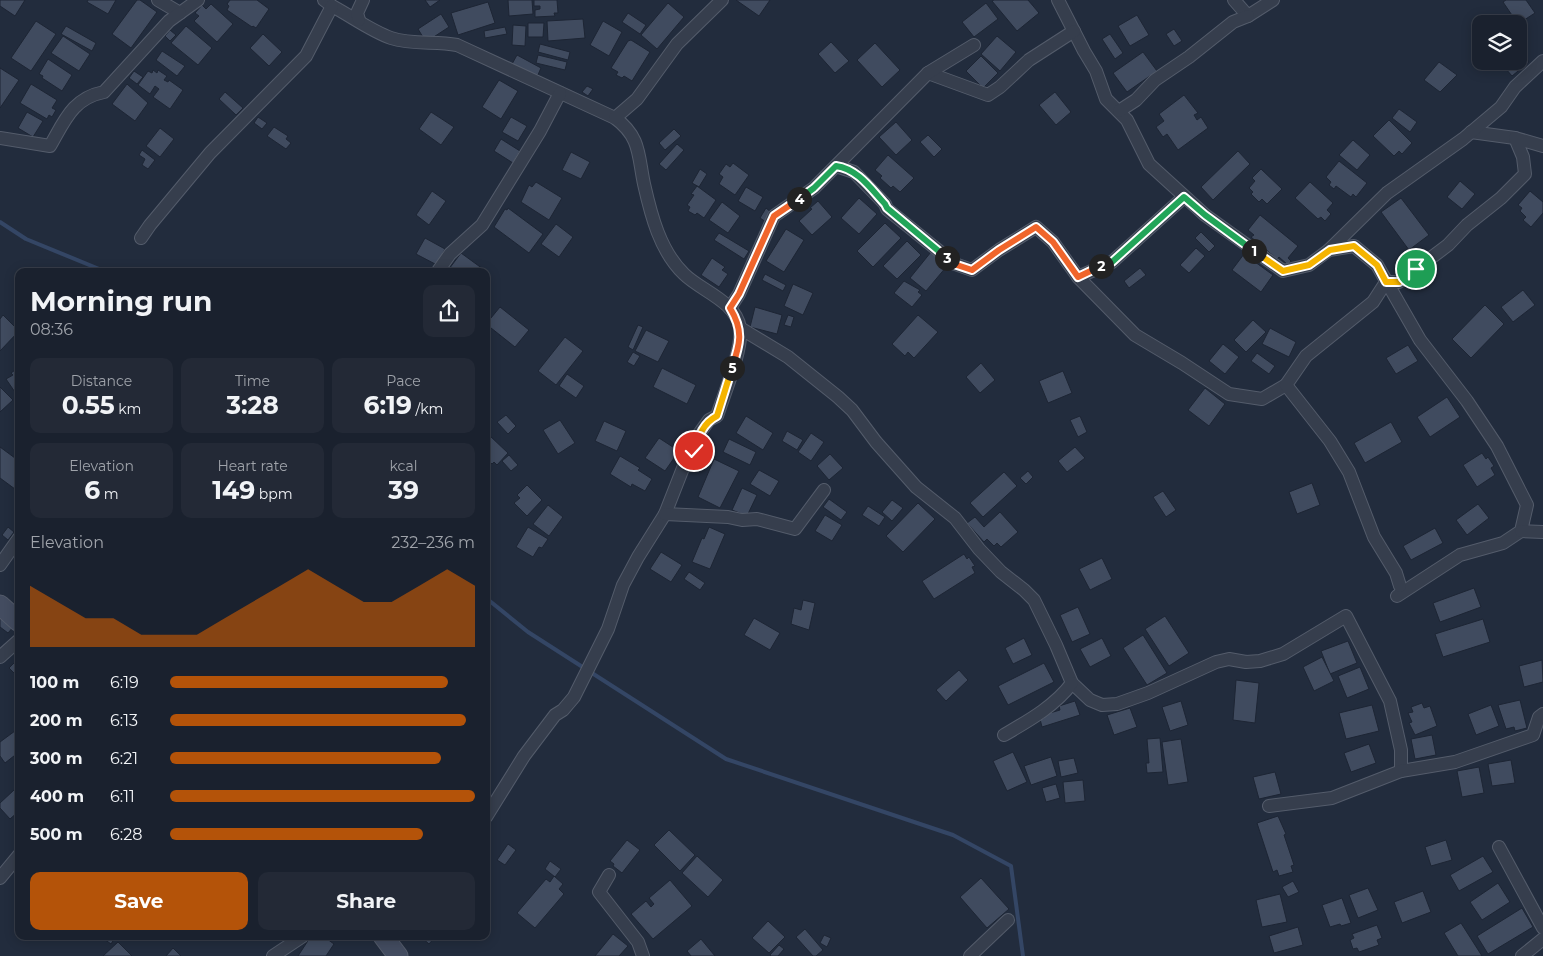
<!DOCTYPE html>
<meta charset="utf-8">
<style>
:root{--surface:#1a212e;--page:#232936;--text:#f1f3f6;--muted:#9fa3aa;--line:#383e4a;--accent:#b45309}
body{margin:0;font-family:Montserrat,sans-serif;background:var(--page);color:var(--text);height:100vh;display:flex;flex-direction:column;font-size:19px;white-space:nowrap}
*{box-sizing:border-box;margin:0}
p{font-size:16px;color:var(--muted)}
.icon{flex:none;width:28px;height:28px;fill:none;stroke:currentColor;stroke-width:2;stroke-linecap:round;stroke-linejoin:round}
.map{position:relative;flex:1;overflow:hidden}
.panel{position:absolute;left:15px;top:268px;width:475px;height:672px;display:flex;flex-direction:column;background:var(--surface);border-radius:10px;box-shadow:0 2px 12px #0003,0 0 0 1px var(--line)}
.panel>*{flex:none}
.buttons{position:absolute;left:1472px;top:15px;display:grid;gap:10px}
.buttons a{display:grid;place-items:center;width:55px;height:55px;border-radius:10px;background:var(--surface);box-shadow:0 2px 12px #0003,0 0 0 1px var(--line);font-size:25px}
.pin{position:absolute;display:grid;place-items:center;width:42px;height:42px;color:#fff;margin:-21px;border:2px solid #fff;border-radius:50%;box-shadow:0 1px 5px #0007}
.km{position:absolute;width:25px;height:25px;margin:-12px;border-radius:50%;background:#222;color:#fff;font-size:14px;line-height:25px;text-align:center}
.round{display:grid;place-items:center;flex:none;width:52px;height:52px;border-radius:10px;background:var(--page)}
.summary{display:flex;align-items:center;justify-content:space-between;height:85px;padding:0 15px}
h1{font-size:28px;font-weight:700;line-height:38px}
.metrics{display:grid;grid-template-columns:repeat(3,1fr);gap:8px;height:85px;padding:5px 15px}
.metrics div{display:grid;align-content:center;border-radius:10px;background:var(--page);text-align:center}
.metrics b{font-size:25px;font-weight:700}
.metrics small{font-size:14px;font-weight:400}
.metrics p{font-size:14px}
.chart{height:140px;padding:10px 15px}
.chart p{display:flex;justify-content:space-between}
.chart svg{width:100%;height:90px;margin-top:5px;fill:var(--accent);opacity:.7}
.cta{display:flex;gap:10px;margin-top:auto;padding:10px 15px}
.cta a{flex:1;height:58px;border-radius:10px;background:var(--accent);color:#fff;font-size:20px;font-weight:700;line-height:58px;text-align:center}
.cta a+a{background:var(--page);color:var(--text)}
ul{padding:0 15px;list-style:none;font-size:16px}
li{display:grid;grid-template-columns:80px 60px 1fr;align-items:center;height:38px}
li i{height:12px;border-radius:6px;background:var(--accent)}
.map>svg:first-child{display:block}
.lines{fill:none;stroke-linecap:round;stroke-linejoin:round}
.stream{stroke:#344665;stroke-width:4}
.building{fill:#404b5f;stroke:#1d2534}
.street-casing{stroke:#545c6b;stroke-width:14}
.secondary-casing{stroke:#545c6b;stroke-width:21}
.street{stroke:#363e4d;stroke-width:12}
.secondary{stroke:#434c60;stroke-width:19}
.split-1-casing{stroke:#fff;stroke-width:10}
.split-2-casing{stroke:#fff;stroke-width:10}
.split-3-casing{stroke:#fff;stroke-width:10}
.split-4-casing{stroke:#fff;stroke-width:10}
.split-5-casing{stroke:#fff;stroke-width:10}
.split-6-casing{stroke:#fff;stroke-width:10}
.split-1{stroke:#f5b400;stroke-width:6}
.split-2{stroke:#22a559;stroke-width:6}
.split-3{stroke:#f0652b;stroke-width:6}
.split-4{stroke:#22a559;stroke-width:6}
.split-5{stroke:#f0652b;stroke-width:6}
.split-6{stroke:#f5b400;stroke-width:6}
</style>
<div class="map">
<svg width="1543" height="956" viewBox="0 0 1543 956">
<rect width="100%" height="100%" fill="#222c3d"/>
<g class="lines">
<!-- stream -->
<g class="stream">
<path d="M0 222 26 239 104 271"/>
<path d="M486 598 528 632 726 759 953 835 1011 866 1023 956"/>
</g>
</g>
<!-- building -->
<g class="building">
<path d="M0 0H25L15 16 0 6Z"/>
<path d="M88 0H116L108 14 87 2Z"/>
<path d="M137 0H140L157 12 131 48 112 34Z"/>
<path d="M230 0H257L269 9 256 28 253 26 252 27 227 10 229 6 227 4Z"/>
<path d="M425 0H440L430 7Z"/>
<path d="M508 0H532L533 14 509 16Z"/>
<path d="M534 0H557L558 13H554L555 16 535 17V10L540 9V6H534Z"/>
<path d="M736 0H770L759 16Z"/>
<path d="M994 0H1028L1039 13 1017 31 992 1Z"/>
<path d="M1506 0H1526L1535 13 1518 24 1503 2Z"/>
<path d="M488 2 495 23 458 35 451 13Z"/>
<path d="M668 3 684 17 657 49 641 35Z"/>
<path d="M986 3 998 19 974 37 962 22Z"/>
<path d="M211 4 233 24 217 42 194 21 199 16 195 13 202 5 206 9Z"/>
<path d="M628 13 646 25 640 34 622 22Z"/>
<path d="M441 14 449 27 426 42 418 29Z"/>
<path d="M1137 15 1149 35 1130 46 1118 26Z"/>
<path d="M583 19 585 38 548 41 547 21Z"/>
<path d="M36 21 56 34 31 71 11 58Z"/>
<path d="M603 21 622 32 609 56 590 45Z"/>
<path d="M528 23H544L543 37H528Z"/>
<path d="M513 25 526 26 525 46 512 45Z"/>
<path d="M66 26 96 43 92 51 61 34Z"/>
<path d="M186 26 212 48 198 65 171 43Z"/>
<path d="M505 27 507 34 485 38 484 31Z"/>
<path d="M1174 29 1182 41 1174 46 1166 34Z"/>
<path d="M170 30 176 35 170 41 165 36Z"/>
<path d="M263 34 282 52 269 66 250 48Z"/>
<path d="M1110 34 1123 53 1115 59 1102 39Z"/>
<path d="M63 36 90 54 79 71 51 53Z"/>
<path d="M997 36 1016 52 1000 71 981 54Z"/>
<path d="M631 40 650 52 632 81 624 76 622 78 616 75 618 72 611 68 628 41Z"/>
<path d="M831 42 849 61 835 73 818 54Z"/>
<path d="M875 43 900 70 882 87 857 60Z"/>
<path d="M540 44 570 52 568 60 538 52Z"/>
<path d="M1519 49 1529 62 1512 76 1499 61H1519Z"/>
<path d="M162 51 185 66 177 76 156 60Z"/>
<path d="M1143 52 1157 71 1127 92 1113 73Z"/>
<path d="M517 55 541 68 537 77 512 64Z"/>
<path d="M538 55 567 62 565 70 536 63Z"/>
<path d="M981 56 998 73 983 88 966 71Z"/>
<path d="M48 59 72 75 62 91 42 78 43 76 39 74Z"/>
<path d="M1439 62 1457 75 1440 92 1424 80Z"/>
<path d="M0 68 19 80 0 108Z"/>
<path d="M153 70 157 73 158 70 167 76 164 80 168 82 169 80 183 90 170 109 153 97 159 89 155 86 150 94 138 85 148 71 152 73Z"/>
<path d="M134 71 143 77 137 84 129 78Z"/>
<path d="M499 80 518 91 501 119 482 107Z"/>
<path d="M31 84 57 100 52 108 56 110 52 117 49 115 47 119 20 103Z"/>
<path d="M127 84 148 103 135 121 112 104Z"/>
<path d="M587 86 593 89 588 96 582 92Z"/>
<path d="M225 92 243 108 236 115 219 99Z"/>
<path d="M1055 92 1071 112 1056 125 1039 105Z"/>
<path d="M1184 95 1198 113 1194 115 1197 120 1201 117 1208 128 1178 150 1167 134 1163 137 1156 127 1164 121 1159 114Z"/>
<path d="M1399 109 1417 122 1410 132 1392 118Z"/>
<path d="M27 112 43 121 33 137 18 128Z"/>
<path d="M431 112 454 127 441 145 419 129Z"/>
<path d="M258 117 267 123 262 129 254 123Z"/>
<path d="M511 117 527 126 518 141 502 132Z"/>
<path d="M1389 120 1412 143 1402 154 1399 151 1394 156 1373 136Z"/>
<path d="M896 122 912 140 896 155 879 137Z"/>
<path d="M274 127 288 136 286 139 291 143 286 149 267 136Z"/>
<path d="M160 128 174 139 160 157 146 146Z"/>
<path d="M674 129 681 136 665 150 659 143Z"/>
<path d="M928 135 942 149 934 157 920 142Z"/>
<path d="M501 139 520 151 513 163 494 151Z"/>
<path d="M1353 140 1370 155 1357 170 1339 155Z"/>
<path d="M677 144 684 150 666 170 659 164Z"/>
<path d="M142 150 155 160 148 169 142 165 145 159 139 155Z"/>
<path d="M1238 151 1250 164 1213 200 1201 187Z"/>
<path d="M571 152 590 162 581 179 562 170Z"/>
<path d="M888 155 914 178 900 192 893 186 891 188 880 178 882 176 875 170Z"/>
<path d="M1339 161 1367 183 1356 197 1353 194 1351 197 1336 186 1334 189 1329 185 1331 182 1326 177Z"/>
<path d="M733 163 749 175 735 195 719 184 723 177 719 174 726 164 730 167Z"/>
<path d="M700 169 707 174 699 187 692 183Z"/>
<path d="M1261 169 1282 189 1267 204 1262 199 1259 202 1251 194 1253 192 1249 188 1255 181 1252 178Z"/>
<path d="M1460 181 1475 194 1462 209 1447 197Z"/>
<path d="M536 182 562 198 549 220 521 202 529 185 532 187Z"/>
<path d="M1310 182 1333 203 1327 210 1331 214 1325 221 1321 217 1318 219 1295 198Z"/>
<path d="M697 186 716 200 704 218 697 213 695 215 688 211 690 207 687 205 694 195 691 194Z"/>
<path d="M746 187 763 197 755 211 738 201Z"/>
<path d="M432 191 446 201 429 225 416 215Z"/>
<path d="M1530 191 1543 202V213L1531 227 1523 220 1526 217 1520 211 1522 208 1518 205Z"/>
<path d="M859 198 877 214 859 234 841 218Z"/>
<path d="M1401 198 1429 235 1409 250 1381 212Z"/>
<path d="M818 201 832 217 812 235 799 221 812 209 810 208Z"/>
<path d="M722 202 740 216 728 233 709 220Z"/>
<path d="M508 208 543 234 529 253 494 227 505 209 507 210Z"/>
<path d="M766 208 772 213 766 222 760 218Z"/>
<path d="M1260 215 1298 246 1288 258 1291 261 1288 265 1279 257 1277 259 1251 237 1254 235 1248 230Z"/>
<path d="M885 223 901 238 873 267 857 251Z"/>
<path d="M556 224 573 237 559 257 541 244Z"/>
<path d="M786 229 804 240 784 272 766 261Z"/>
<path d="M1201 232 1215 246 1209 252 1195 238Z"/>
<path d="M719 233 749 251 744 259 714 240Z"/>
<path d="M425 238 445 249 437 265 416 254Z"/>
<path d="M907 241 921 255 897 279 883 266Z"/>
<path d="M1196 248 1205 256 1189 273 1180 265Z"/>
<path d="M931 252 947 266 926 291 910 278Z"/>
<path d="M461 253 483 269 481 271H452L449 269Z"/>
<path d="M1244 254 1273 275 1261 292 1232 270Z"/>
<path d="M712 258 725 267 722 270 728 274 719 287 701 275Z"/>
<path d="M1140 268 1146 275 1129 288 1124 281Z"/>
<path d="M765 274 786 285 783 291 762 280Z"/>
<path d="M904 281 920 290 918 292 922 295 912 307 894 293Z"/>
<path d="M793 284 813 293 803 315 784 306Z"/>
<path d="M1523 290 1535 305 1513 322 1501 307Z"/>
<path d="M1485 305 1504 324 1471 358 1452 339Z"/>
<path d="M500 307 529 330 515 347 486 324Z"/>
<path d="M755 307 782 315 777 334 750 327Z"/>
<path d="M3 315 19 331 0 351V319Z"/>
<path d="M788 315 794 317 791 327 784 325Z"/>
<path d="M918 315 938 332 914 358 908 352 905 356 892 344Z"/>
<path d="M1253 320 1266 332 1246 352 1234 340Z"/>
<path d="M638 325 643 327 633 350 628 347Z"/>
<path d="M1270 328 1296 342 1289 357 1262 344Z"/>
<path d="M646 330 669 341 658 362 635 351Z"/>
<path d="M565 337 583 351 556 385 538 371Z"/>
<path d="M1223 344 1239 357 1225 374 1209 361Z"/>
<path d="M1408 345 1418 361 1396 374 1386 358Z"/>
<path d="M633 352 640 356 634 366 627 362Z"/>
<path d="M1257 353 1275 366 1269 374 1251 361Z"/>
<path d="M981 363 995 380 980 393 966 377Z"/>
<path d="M18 368H19V398L6 379 13 375 11 373Z"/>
<path d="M662 368 696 385 687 404 653 387Z"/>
<path d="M1063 371 1072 393 1048 403 1039 381Z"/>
<path d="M567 374 584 386 576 398 559 386Z"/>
<path d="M0 387 13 400 0 412Z"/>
<path d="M1205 388 1225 404 1209 426 1188 410Z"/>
<path d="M1447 397 1460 417 1430 437 1417 417Z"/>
<path d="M506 415 516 426 508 434 497 422Z"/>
<path d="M746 416 773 433 763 450 736 433Z"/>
<path d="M1080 416 1087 432 1078 437 1070 420Z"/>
<path d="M560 420 575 443 558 454 543 430Z"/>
<path d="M604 421 626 431 617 451 595 441Z"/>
<path d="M1391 422 1402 442 1365 463 1354 443Z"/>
<path d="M787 431 803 440 797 450 782 441Z"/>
<path d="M811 433 824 442 811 461 798 452Z"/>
<path d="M490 436 508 453 497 465 494 462 492 464 486 458V441Z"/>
<path d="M659 438 679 451 665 471 645 458Z"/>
<path d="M729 439 756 452 750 465 723 452Z"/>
<path d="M0 447 19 461V492L0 478Z"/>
<path d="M1075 447 1085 458 1067 472 1058 461Z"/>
<path d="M1482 453 1486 459 1488 457 1494 466 1491 468 1495 475 1477 487 1463 465Z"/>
<path d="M830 454 843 468 829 480 817 466Z"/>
<path d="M509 455 518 465 511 471 502 461Z"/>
<path d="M620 456 640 468 638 470 652 479 645 491 632 484 631 487 610 474Z"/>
<path d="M714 459 739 471 720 508 698 497Z"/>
<path d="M759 470 779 481 770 496 750 484Z"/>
<path d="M1028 471 1033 477 1026 484 1020 478Z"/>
<path d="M1004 472 1017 486 983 517 970 503Z"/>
<path d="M1312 483 1320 505 1297 514 1289 492Z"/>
<path d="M527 485 542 500 527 516 514 503 520 498 517 495Z"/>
<path d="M742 488 757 495 747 516 732 510Z"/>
<path d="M1163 491 1176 510 1166 517 1153 497Z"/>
<path d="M829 499 847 512 841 520 823 507Z"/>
<path d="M892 500 903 508 892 521 882 512Z"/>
<path d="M918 503 935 519 903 552 886 536Z"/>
<path d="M1478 504 1489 518 1467 535 1456 520Z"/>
<path d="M548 505 563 517 549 536 533 524Z"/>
<path d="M868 506 885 517 879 526 862 515Z"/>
<path d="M1000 512 1018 532 1001 547 997 543 994 546 987 539 984 542 967 523 975 517 984 527Z"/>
<path d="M825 515 842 525 832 541 815 531Z"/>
<path d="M8 527 14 532 8 540 2 535Z"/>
<path d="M528 527 548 539 542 548 539 547 533 557 516 547Z"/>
<path d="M709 527 725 534 710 569 692 562 702 538 704 539Z"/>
<path d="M1435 528 1443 543 1411 560 1403 546Z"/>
<path d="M661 552 682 565 671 582 650 569Z"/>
<path d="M964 554 967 559 969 557 975 566 972 567 975 573 934 599 922 581Z"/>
<path d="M1102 558 1112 579 1090 590 1079 569Z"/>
<path d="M689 572 705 583 700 590 684 579Z"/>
<path d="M1474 588 1481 607 1440 622 1433 603Z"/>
<path d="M803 600 815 603 809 630 791 624 794 608 801 610Z"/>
<path d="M1078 607 1090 634 1072 642 1060 615Z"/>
<path d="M0 612 15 625 8 633 0 627Z"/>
<path d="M1165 616 1189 653 1169 666 1145 629Z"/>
<path d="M754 618 780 633 770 650 744 635Z"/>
<path d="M1483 619 1490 642 1443 657 1435 634Z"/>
<path d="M1143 635 1167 673 1147 685 1123 648Z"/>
<path d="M1024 638 1032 655 1013 664 1005 648Z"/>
<path d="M1102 638 1111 656 1090 667 1080 649Z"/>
<path d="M1348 641 1357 663 1330 674 1321 651Z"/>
<path d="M1322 657 1334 681 1314 691 1303 667Z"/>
<path d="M19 658V678L9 668Z"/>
<path d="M1542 660 1543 682 1524 687 1519 666Z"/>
<path d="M1044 663 1054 682 1008 705 998 686Z"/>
<path d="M1360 667 1369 689 1347 698 1338 676Z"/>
<path d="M959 670 968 680 946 701 936 690Z"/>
<path d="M1236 680 1259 683 1255 723 1233 720Z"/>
<path d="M1520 700 1527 728 1515 731 1514 727 1506 729 1498 705Z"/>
<path d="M1075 701 1080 715 1042 727 1040 719 1044 718 1043 715 1060 710 1059 706Z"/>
<path d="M1181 701 1188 725 1170 731 1162 707Z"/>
<path d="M1422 703 1424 708 1430 706 1437 726 1415 735 1409 723 1412 722 1408 713 1413 712 1411 707Z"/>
<path d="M1372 705 1379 731 1346 739 1339 713Z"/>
<path d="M1491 705 1499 726 1476 735 1468 714Z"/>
<path d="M1130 708 1137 727 1114 735 1107 715Z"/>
<path d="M19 728V752L5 763 0 756V742Z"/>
<path d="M1432 735 1436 755 1415 759 1411 739Z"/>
<path d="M1160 738 1163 772 1147 773 1146 763H1149L1147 739Z"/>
<path d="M1181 739 1188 782 1168 785 1162 742Z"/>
<path d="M1369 744 1376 763 1351 772 1344 753Z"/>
<path d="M1013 752 1027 782 1007 791 993 761Z"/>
<path d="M1051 757 1057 776 1031 785 1024 766Z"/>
<path d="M1074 758 1078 773 1061 777 1058 761Z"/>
<path d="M1511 760 1515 783 1492 786 1488 764Z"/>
<path d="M1479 767 1484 793 1462 797 1457 771Z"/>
<path d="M1275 772 1281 794 1259 799 1253 777Z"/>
<path d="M1083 780 1085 801 1065 803 1063 782Z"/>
<path d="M1056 784 1060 798 1046 802 1042 788Z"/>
<path d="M14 790 19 795V811L10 819 0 808V803Z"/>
<path d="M1278 816 1286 834 1284 835 1294 865 1291 866 1293 872 1279 876 1277 870 1273 872 1257 823Z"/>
<path d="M669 830 695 855 680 871 654 845Z"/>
<path d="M627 840 640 850 622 873 613 866 614 864 610 861Z"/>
<path d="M1446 840 1452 860 1431 866 1425 847Z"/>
<path d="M508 844 516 850 505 865 497 860Z"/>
<path d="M697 856 723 880 708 897 682 873Z"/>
<path d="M1483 856 1493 872 1459 891 1450 875Z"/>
<path d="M550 861 561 869 555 877 545 869Z"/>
<path d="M554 876 563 884 559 889 564 894 535 928 517 913 546 879 550 882Z"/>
<path d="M981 878 1009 909 987 928 960 897Z"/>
<path d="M670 880 692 906 653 939 631 914 646 901 651 907 654 904 649 898Z"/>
<path d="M1293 881 1299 892 1288 897 1282 887Z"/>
<path d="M1498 883 1510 902 1482 920 1470 902Z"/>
<path d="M1368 888 1378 910 1358 918 1349 895Z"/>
<path d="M1423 891 1431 912 1402 923 1394 902Z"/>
<path d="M1280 894 1287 922 1262 927 1256 900Z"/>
<path d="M1342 898 1351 923 1341 926 1340 924 1330 927 1322 905Z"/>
<path d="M1522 908 1533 927 1488 954 1477 936Z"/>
<path d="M768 921 785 937 769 953 752 938Z"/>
<path d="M1461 923 1482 956H1458L1444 933Z"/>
<path d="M1377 925 1382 938 1377 940 1379 945 1359 952 1357 948 1353 949 1350 940 1354 938 1352 934Z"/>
<path d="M1298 927 1303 945 1274 953 1269 936Z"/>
<path d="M805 929 823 950 816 956H813L796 937Z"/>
<path d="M613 934 628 946 619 956H595Z"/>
<path d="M824 935 831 938 827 947 820 943Z"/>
<path d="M100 936H116L111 944Z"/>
<path d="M311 936H323L334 944 326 956H298Z"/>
<path d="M420 936H436L429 944Z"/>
<path d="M701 939 715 956H691L687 951Z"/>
<path d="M118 942 132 956H103Z"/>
<path d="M779 945 784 949 778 956H771L770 955Z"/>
<path d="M173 948 181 956H166Z"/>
</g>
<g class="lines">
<!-- street casing -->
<g class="street-casing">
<g id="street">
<path d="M158 0 180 13 198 0"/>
<path d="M324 0 332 6C351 16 371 31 391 38 412 45 435 41 457 45L615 118C641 137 638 156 644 184 651 215 660 251 684 274 701 291 736 301 740 328 743 349 724 394 717 416L709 420 699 434 694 451 685 463 665 514 638 557 623 585 608 629 574 697 563 710 555 715 524 756 486 817"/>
<path d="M1058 0 1084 51 1096 71 1106 99 1127 120 1149 164 1205 215 1283 271 1309 265 1329 250 1354 246 1377 265 1420 340 1467 401 1497 446 1527 505 1521 531 1503 543 1460 555 1397 596"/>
<path d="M1234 0 1248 16 1273 0"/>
<path d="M359 20 357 13 363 0"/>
<path d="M928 73 988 95 1000 87 1029 60 1074 31"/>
<path d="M1119 111 1136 100 1155 80 1189 57 1233 22 1248 16"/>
<path d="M615 118 637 99 677 44 722 0"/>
<path d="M1471 132 1515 138"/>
<path d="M0 138 50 146C65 120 73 98 104 92L169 21 180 13"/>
<path d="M836 166 854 172 885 204 887 209 955 264 972 270 999 250 1036 227 1053 242 1078 277 1135 335 1182 363 1229 394 1262 399 1286 385"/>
<path d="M141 238 150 225 210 153 306 56 332 6"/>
<path d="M1329 250 1387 193 1463 139 1501 107 1515 87 1543 61"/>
<path d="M438 271 450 254 482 225 540 131 560 93"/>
<path d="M1078 277 1112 262 1184 197"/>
<path d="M730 308 739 294 774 216 814 188 928 73 974 45"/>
<path d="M740 328 788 357 838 397 852 410 876 442 916 487 955 518 979 549 1001 572 1024 590 1034 600 1056 645 1072 683 1090 700 1102 705 1117 704 1148 693 1216 662 1229 659 1246 662 1260 661 1283 654 1346 616 1390 701 1401 750V771"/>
<path d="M665 514 728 517 742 520 757 519 795 529 824 490"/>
<path d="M1521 531 1543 532"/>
<path d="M0 565 19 538"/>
<path d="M1400 586 1396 573 1374 537 1349 472 1330 441 1286 385 1306 356 1373 302 1386 282H1399L1448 245 1467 225 1501 198 1525 174 1523 157 1515 138 1543 146"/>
<path d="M0 657 19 640"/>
<path d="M1004 735C1028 721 1055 706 1072 683"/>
<path d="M1269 806 1332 798 1401 771 1455 762 1533 735 1539 717 1543 714"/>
<path d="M1499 847 1543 928"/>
<path d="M609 875 599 892 638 942 643 956"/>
<path d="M0 878 19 855"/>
<path d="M273 956 303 936"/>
<path d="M970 956 1008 920"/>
<path d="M1522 956 1543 939"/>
</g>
</g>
<!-- secondary casing -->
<g class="secondary-casing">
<g id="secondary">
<path d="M0 605 19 622"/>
<path d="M383 936 398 956"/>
</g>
</g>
<!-- street -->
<use href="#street" class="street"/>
<!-- secondary -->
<use href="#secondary" class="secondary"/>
</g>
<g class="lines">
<!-- split-1 casing -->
<g class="split-1-casing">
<path id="split-1" d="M1254 251 1283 271 1309 265 1330 250 1354 246 1377 265 1386 282H1399L1416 269"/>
</g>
<!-- split-2 casing -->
<g class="split-2-casing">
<path id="split-2" d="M1101 266 1112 262 1184 197 1205 215 1254 251"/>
</g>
<!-- split-3 casing -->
<g class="split-3-casing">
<path id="split-3" d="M947 258 954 264 972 270 999 250 1036 227 1053 242 1078 277 1101 266"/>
</g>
<!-- split-4 casing -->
<g class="split-4-casing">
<path id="split-4" d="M799 199 814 188 836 166C858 169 871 189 885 204L887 208 947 258"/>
</g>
<!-- split-5 casing -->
<g class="split-5-casing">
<path id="split-5" d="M732 368C740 344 744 331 730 308L739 294 774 216 799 199"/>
</g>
<!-- split-6 casing -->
<g class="split-6-casing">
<path id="split-6" d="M694 451C699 436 703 423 717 416L732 368"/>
</g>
<!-- split-1 -->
<use href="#split-1" class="split-1"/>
<!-- split-2 -->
<use href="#split-2" class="split-2"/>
<!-- split-3 -->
<use href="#split-3" class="split-3"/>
<!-- split-4 -->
<use href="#split-4" class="split-4"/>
<!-- split-5 -->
<use href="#split-5" class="split-5"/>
<!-- split-6 -->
<use href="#split-6" class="split-6"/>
</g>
</svg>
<div class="buttons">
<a><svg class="icon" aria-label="layers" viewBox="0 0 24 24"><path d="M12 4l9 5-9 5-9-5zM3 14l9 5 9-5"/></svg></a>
</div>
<div class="pin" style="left:1416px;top:269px;background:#1e9e55"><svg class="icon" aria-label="arrive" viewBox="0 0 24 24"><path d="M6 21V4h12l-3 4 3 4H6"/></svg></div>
<div class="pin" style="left:694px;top:451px;background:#d93025"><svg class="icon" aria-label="check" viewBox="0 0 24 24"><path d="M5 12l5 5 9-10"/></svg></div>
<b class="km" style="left:1254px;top:251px">1</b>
<b class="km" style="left:1101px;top:266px">2</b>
<b class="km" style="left:947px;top:258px">3</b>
<b class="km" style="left:799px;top:199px">4</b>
<b class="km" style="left:732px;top:368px">5</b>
<section class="panel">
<div class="summary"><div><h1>Morning run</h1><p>08:36</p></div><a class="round"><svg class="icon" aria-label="share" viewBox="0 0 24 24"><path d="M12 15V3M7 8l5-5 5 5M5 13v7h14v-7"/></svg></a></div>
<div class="metrics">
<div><p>Distance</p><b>0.55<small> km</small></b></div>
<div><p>Time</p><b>3:28</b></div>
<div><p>Pace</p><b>6:19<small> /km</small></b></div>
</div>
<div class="metrics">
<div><p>Elevation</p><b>6<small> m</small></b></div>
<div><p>Heart rate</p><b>149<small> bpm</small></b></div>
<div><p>kcal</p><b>39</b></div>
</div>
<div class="chart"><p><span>Elevation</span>232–236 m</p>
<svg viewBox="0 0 160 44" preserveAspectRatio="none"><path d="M0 44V14L10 22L20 30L30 30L40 38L50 38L60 38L70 30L80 22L90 14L100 6L110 14L120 22L130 22L140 14L150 6L160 14V44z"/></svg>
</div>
<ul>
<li><b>100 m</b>6:19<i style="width:91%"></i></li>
<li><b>200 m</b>6:13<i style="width:97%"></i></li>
<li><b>300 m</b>6:21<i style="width:89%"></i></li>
<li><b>400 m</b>6:11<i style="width:100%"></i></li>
<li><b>500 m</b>6:28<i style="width:83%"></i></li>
</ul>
<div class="cta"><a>Save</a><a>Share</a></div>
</section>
</div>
